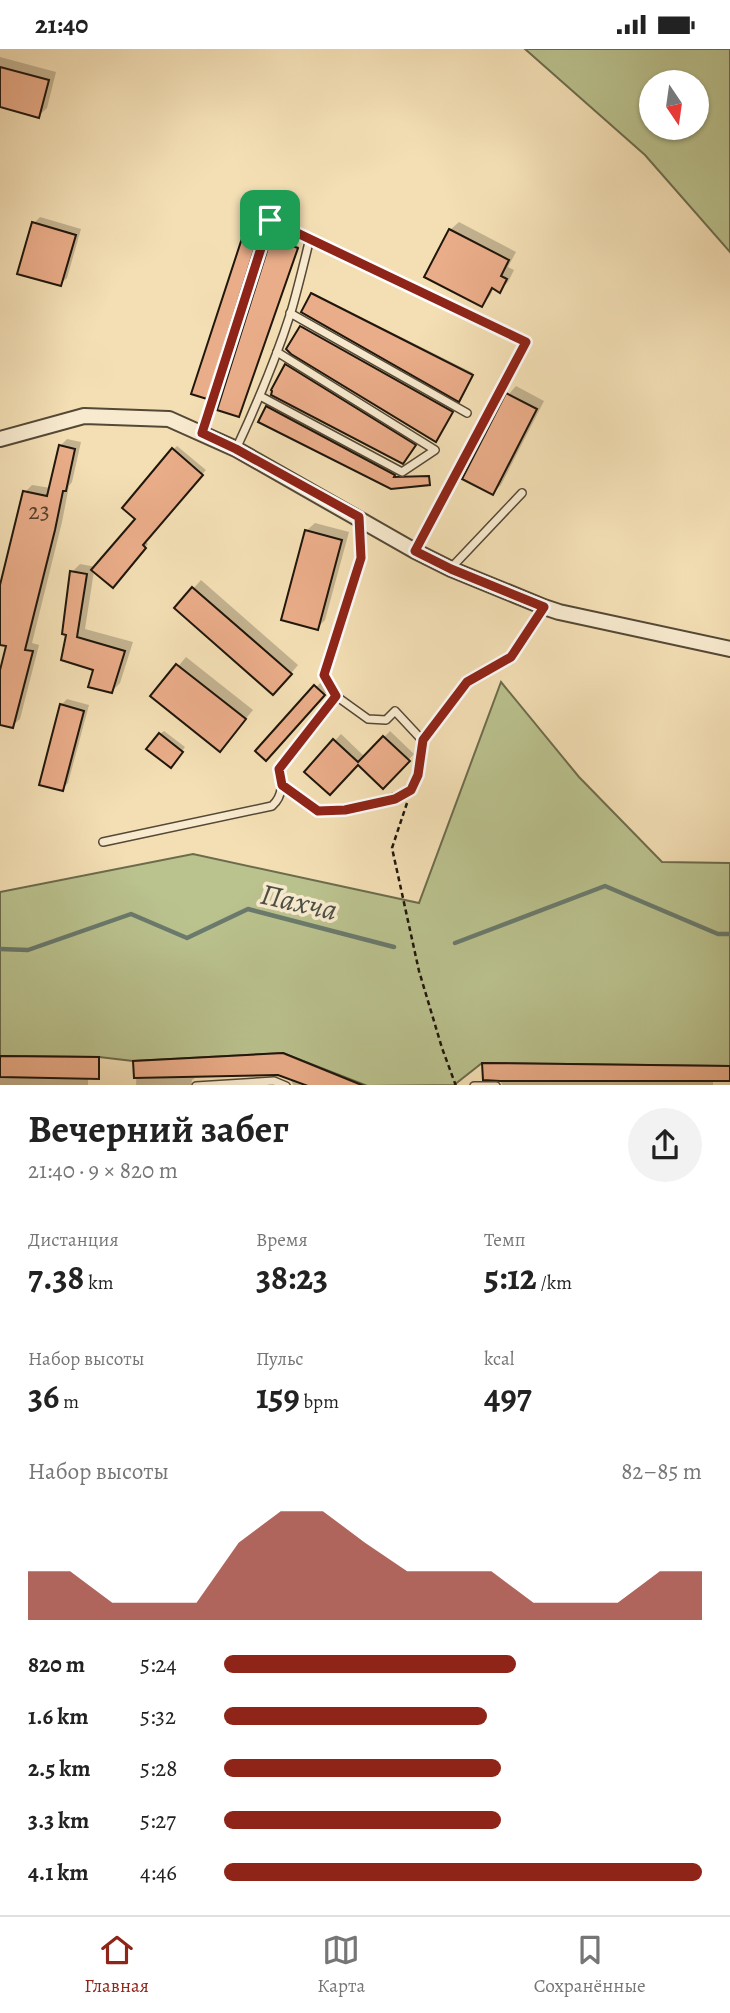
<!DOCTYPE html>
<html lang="ru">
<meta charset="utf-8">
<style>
:root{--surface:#fff;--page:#f2f2f2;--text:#222;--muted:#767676;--line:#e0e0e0;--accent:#8f2418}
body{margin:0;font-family:Alegreya,serif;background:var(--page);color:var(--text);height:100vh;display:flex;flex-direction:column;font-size:26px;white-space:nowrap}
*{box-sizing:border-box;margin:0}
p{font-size:23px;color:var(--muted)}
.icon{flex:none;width:38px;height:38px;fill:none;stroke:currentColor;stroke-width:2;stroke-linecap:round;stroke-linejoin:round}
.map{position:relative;height:1036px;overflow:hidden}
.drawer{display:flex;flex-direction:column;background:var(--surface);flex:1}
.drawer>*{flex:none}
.needle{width:46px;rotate:167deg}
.tools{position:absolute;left:639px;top:21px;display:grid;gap:14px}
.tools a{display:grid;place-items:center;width:70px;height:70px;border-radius:50%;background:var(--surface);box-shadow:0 2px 5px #0004;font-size:35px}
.pin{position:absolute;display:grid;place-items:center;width:60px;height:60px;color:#fff;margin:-30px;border-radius:14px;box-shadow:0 4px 10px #0006}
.round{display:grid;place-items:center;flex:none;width:74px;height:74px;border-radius:37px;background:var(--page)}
.overview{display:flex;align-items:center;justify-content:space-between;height:119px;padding:0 28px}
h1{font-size:38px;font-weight:700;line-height:52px}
.metrics{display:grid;grid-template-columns:repeat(3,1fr);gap:10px;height:119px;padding:7px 28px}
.metrics div{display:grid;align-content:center}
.metrics b{font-size:35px;font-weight:700}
.metrics small{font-size:19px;font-weight:400}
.metrics p{font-size:19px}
.chart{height:196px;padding:14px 28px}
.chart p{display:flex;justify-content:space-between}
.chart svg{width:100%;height:126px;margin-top:7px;fill:var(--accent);opacity:.7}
ul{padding:0 28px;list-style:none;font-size:23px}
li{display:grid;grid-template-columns:112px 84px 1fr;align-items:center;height:52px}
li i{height:18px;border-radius:9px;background:var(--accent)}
.status{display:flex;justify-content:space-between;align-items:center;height:49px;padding:0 35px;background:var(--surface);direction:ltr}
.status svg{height:19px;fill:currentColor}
.tab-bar{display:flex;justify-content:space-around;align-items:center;height:98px;border-top:2px solid var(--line);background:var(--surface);font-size:19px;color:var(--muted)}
.tab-bar a{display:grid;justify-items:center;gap:4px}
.tab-bar .on{color:var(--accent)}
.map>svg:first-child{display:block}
.green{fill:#bac28e;stroke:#6c6c4d;stroke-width:2;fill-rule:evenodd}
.shadow{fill:#0003}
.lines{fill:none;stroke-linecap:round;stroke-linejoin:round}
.stream{stroke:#6a7a6d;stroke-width:4.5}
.building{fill:#eaad89;stroke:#1f160c;stroke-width:2}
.lane-casing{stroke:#544836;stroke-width:10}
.street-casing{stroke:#544836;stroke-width:18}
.path{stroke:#1f160c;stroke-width:2.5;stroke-dasharray:5 3.5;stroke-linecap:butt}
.lane{stroke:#f8eacf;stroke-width:7}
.street{stroke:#f8eacf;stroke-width:14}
.route-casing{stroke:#fff;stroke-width:14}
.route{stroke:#8f2418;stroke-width:9}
.labels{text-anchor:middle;stroke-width:7;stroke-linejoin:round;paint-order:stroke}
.number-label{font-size:24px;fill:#523c2b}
.water-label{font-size:30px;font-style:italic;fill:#4b5044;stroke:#f8eacf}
</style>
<div class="status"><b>21:40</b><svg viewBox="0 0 49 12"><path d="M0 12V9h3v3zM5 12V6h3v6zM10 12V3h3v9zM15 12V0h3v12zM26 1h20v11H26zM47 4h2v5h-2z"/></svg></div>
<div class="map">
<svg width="730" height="1037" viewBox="0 0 730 1037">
<rect width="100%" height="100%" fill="#f4dfb5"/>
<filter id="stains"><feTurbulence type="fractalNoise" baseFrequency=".00286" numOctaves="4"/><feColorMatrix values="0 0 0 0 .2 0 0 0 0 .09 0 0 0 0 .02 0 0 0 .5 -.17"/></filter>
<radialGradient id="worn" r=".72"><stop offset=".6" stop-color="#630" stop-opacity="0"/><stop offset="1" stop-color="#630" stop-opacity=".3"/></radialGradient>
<!-- green -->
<g class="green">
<path d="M525 0H730V203L645 106ZM696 33V79H651V33Z"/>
<path d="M501 633 579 728 662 813 730 814V1017L482 1014 454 1036 367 1037 283 1004 133 1012 99 1008 0 1007V843L193 805 419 854Z"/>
</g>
<!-- shadow -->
<g class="shadow">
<path d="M0 8 56 23 47 59 38 67 0 57Z"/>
<path d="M40 168 81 180 67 229 60 235 34 174Z"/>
<path d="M459 173 516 203 508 218 514 221 508 233 500 241 494 238 490 247 482 256 450 181Z"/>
<path d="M248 180 260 183 207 348 247 181Z"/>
<path d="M274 188 299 197 240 365 272 190Z"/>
<path d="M313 244 473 324 460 349 312 245Z"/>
<path d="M303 276 453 361 437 390 289 300Z"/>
<path d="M288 315 415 394 401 414 287 316Z"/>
<path d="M516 337 544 352 501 436 493 444 508 346Z"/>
<path d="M268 357 395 424 393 428 430 427V433L392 438 267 358Z"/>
<path d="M67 390 81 393 72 433 69 437 62 473 32 594 39 596 20 670 12 677 0 675V628L8 596 0 594V541L25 443 32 436 51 439 60 397Z"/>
<path d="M177 397 206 421 145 492 148 495 116 533 94 522 85 580 133 593 120 634 112 642 67 585 72 523 80 515 96 518 137 469 173 401Z"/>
<path d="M315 474 349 483 325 571 317 579 306 482Z"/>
<path d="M201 531 298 616 282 635 193 540Z"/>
<path d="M186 608 253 661 220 701 153 647Z"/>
<path d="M322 632 330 639 272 703 258 702Z"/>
<path d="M67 650 89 656 68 734 62 740 61 656Z"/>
<path d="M164 682 185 698 174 713 160 685Z"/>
<path d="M390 682 414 705 383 738 358 713 306 723 341 685 365 708Z"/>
<path d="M285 1004 371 1037H294L290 1030 274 1024 195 1029 192 1031 191 1037H136L137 1011Z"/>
<path d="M0 1006 88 1007V1037H0Z"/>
<path d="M485 1013 730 1017V1031H713V1037H503L499 1030 483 1014Z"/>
</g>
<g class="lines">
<!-- stream -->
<g class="stream">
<path d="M455 894 605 837 718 885H730"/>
<path d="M0 900 28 901 131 865 187 889 248 860 394 898"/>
</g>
</g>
<!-- building -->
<g class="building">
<path d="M0 18 49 31 39 69 0 58Z"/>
<path d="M32 173 76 186 61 237 17 225Z"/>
<path d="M245 180 259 185 207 350 191 345Z"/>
<path d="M449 180 509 211 501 227 507 230 500 244 492 239 482 258 424 228Z"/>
<path d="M271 189 298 199 239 368 217 361Z"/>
<path d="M311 244 473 326 459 353 301 263Z"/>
<path d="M300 277 453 363 436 393 291 305 286 300Z"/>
<path d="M285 315 416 396 403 415 271 346 272 342 271 341Z"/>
<path d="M506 344 537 360 493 446 462 430Z"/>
<path d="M266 357 395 426 394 428 429 427 430 436 391 440 258 373Z"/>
<path d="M59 396 75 400 66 442H63L55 481 25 601 33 602 13 679 0 676V621L6 597 0 596V536L23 442 47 447Z"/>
<path d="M172 399 203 426 143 496 146 499 113 539 91 521 135 470 122 459Z"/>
<path d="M305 481 342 491 318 581 281 571Z"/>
<path d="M70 522 87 525 77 588 125 602 112 644 88 638 93 621 61 611 66 586 62 585Z"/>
<path d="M192 538 292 625 273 646 174 559Z"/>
<path d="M176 615 246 670 220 703 150 647Z"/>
<path d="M314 636 325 646 266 712 255 702Z"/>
<path d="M60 655 84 662 63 742 39 736Z"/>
<path d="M159 684 183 703 171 719 146 700Z"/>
<path d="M383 687 410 712 383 740 358 716 330 746 304 723 333 690 358 713Z"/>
<path d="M283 1004 364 1037H308L278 1026 134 1029 133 1012Z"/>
<path d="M0 1007 99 1008V1030L0 1028Z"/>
<path d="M482 1014 730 1017V1032H500L483 1031Z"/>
</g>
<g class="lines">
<!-- lane casing -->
<g class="lane-casing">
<g id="lane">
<path d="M290 264 467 364"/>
<path d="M260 347 402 423 435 401 277 303"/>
<path d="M203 384 270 171 310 189"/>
<path d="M236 400C257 355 276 310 291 263 298 239 304 214 310 189L526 293 415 502"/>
<path d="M451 519 522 444"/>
<path d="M282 736C290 741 310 759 317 762 331 766 403 750 412 739 422 727 421 706 423 692L395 662 386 671 368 670 336 647 325 626 361 509 359 470"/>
<path d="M103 793 272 757C284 746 282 734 279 720L336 647"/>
<path d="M196 1037 274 1032 286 1037"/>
<path d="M474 1037H496"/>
</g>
</g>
<!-- street casing -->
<g class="street-casing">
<path id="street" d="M0 390 84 367 169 370 236 400 415 502 451 520 544 558 559 563 730 600"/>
</g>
<!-- path -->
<g class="path">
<path d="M428 685 467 633 511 608 536 570"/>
<path d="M407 754 392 799 419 922 442 999 456 1037"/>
</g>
<!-- lane -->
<use href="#lane" class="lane"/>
<!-- street -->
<use href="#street" class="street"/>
</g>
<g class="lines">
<!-- route casing -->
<g class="route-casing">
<path id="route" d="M270 171 526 293 415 502 451 520 544 558 511 608 467 633 423 691 418 726 411 741 395 750 345 761 318 762 282 736 279 720 336 647 324 626 361 509 359 468 236 400 202 384Z"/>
</g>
<!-- route -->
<use href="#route" class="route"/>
</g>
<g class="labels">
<!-- number labels -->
<g class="number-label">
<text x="39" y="470">23</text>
</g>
<!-- water labels -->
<g class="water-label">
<text transform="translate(299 853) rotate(13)" y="10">Пахча</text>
</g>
</g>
<rect width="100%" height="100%" filter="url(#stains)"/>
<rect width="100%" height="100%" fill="url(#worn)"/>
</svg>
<div class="tools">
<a><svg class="needle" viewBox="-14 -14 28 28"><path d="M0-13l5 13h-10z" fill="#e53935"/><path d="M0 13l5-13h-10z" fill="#767676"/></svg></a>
</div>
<div class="pin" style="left:270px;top:171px;background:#1e9e55"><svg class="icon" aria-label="arrive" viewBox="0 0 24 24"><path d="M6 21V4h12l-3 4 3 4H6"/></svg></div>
</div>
<section class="drawer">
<div class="overview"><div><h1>Вечерний забег</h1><p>21:40 · 9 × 820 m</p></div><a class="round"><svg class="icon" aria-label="share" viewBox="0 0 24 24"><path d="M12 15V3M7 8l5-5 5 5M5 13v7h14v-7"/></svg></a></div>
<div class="metrics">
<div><p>Дистанция</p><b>7.38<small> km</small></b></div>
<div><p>Время</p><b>38:23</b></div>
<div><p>Темп</p><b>5:12<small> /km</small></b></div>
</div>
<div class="metrics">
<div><p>Набор высоты</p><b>36<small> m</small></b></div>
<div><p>Пульс</p><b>159<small> bpm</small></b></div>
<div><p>kcal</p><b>497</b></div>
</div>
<div class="chart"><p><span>Набор высоты</span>82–85 m</p>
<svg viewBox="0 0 160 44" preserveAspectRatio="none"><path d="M0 44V27L10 27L20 38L30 38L40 38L50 17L60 6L70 6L80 17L90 27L100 27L110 27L120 38L130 38L140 38L150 27L160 27V44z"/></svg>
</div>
<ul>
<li><b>820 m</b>5:24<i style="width:61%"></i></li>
<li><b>1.6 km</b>5:32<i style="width:55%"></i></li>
<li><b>2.5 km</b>5:28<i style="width:58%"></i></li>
<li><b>3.3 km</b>5:27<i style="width:58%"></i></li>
<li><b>4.1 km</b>4:46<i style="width:100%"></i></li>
</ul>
</section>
<nav class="tab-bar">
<a class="on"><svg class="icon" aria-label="home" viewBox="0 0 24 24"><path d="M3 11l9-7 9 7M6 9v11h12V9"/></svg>Главная</a>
<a><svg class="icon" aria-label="map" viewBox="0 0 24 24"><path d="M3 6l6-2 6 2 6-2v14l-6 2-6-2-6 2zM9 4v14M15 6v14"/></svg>Карта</a>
<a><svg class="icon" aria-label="saved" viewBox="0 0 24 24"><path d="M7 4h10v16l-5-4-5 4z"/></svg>Сохранённые</a>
</nav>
